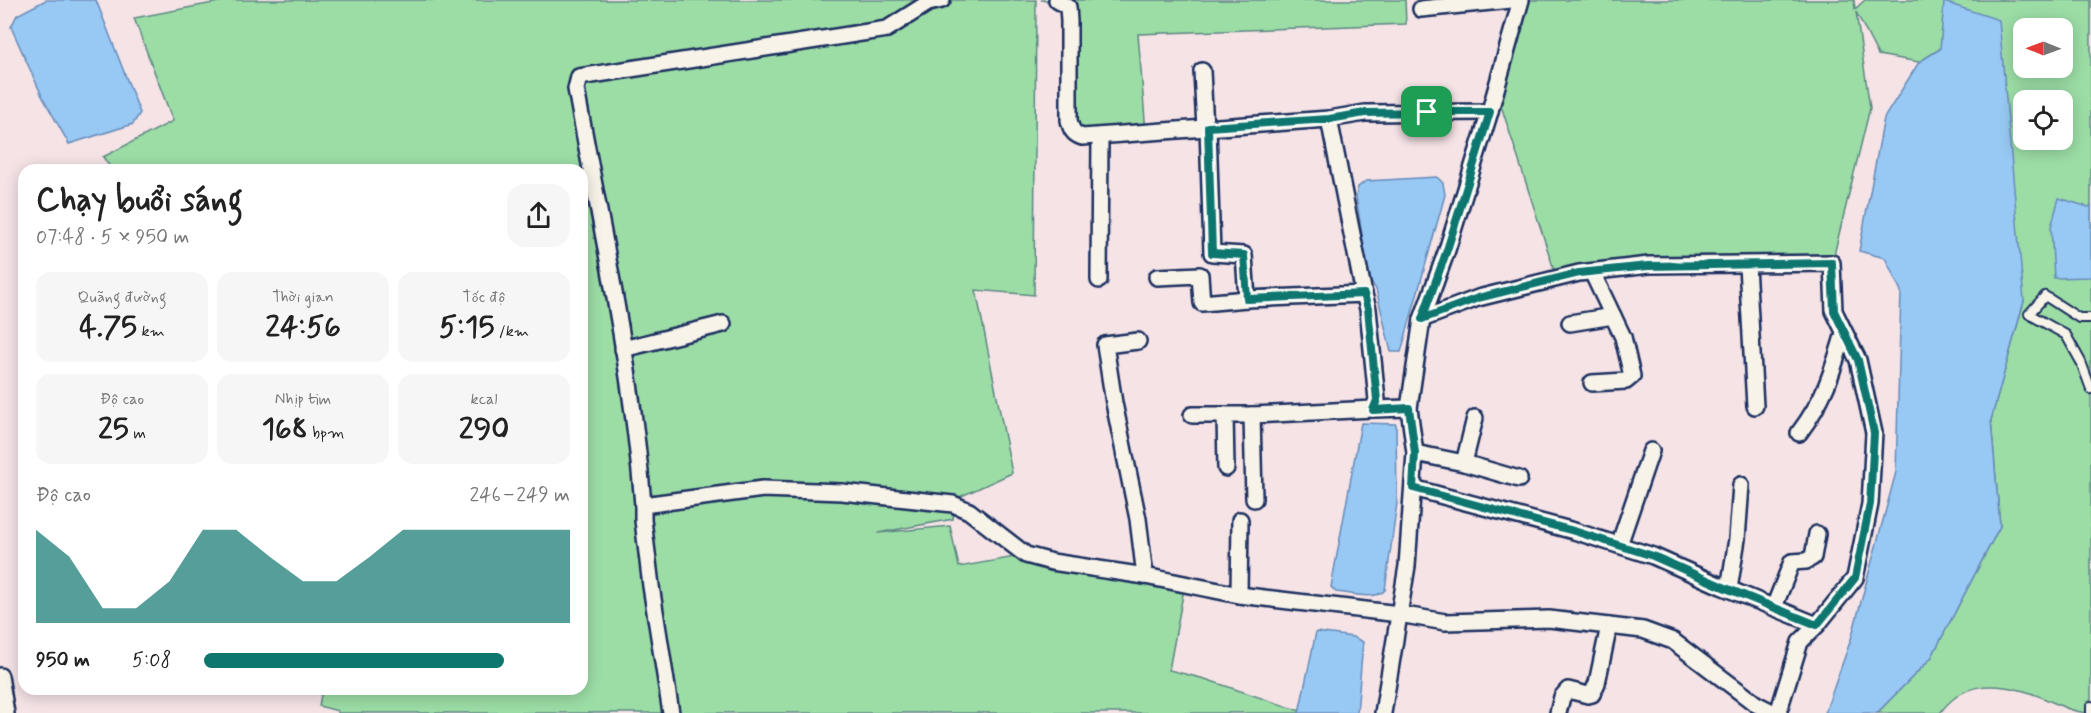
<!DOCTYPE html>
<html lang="vi">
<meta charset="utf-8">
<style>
:root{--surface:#fff;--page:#f6f6f6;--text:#222;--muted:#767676;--accent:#0f766e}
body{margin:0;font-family:Mynerve,sans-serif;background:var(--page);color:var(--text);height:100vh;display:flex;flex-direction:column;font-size:22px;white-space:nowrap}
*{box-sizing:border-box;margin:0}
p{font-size:20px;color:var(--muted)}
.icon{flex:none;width:33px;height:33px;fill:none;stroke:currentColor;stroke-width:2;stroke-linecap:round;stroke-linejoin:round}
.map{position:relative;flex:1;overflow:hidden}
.details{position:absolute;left:18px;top:164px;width:570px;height:531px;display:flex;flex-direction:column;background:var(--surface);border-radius:18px;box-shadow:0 3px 15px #0003}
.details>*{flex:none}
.needle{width:39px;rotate:271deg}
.fabs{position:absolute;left:2013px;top:18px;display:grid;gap:12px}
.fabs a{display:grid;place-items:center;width:60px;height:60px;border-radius:12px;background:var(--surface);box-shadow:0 3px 15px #0003;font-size:30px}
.pin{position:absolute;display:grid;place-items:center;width:51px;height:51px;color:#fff;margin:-26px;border-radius:12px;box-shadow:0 3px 9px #0006}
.round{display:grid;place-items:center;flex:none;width:63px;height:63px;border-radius:18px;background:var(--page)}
.summary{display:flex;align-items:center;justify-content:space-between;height:102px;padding:0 18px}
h1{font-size:33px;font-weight:700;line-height:45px}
.metrics{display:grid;grid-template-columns:repeat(3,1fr);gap:9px;height:102px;padding:6px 18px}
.metrics div{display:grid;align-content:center;border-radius:15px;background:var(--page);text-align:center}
.metrics b{font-size:30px;font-weight:700}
.metrics small{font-size:16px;font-weight:400}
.metrics p{font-size:16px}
.chart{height:168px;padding:12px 18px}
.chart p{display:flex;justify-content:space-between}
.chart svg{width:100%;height:108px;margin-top:6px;fill:var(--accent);opacity:.7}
ul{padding:0 18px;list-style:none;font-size:20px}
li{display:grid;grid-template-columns:96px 72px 1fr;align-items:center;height:45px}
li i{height:15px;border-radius:8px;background:var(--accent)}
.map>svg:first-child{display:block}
.green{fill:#9cdda6;stroke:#5c8682;stroke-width:1.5;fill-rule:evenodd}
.water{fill:#98c8f4;stroke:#668bb8;stroke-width:1.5}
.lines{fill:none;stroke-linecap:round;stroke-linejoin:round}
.lane-casing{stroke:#1b2f5e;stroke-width:12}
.street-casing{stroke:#1b2f5e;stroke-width:20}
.lane{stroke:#f7f3e8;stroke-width:8}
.street{stroke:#f7f3e8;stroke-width:15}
.route-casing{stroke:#fff;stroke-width:12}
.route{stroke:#0f766e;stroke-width:8}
</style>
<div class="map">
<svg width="2091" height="713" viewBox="0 0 2091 713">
<rect width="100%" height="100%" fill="#f5e3e6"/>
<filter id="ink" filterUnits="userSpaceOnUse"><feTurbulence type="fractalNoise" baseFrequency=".0167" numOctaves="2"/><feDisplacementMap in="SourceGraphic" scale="12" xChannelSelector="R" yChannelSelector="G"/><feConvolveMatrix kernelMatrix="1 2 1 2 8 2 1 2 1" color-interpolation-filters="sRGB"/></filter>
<g filter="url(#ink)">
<!-- green -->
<g class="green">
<path d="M229 0H1036L1034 295 976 290 1012 473 955 499 953 519 878 533 950 526 959 567 1026 555 1184 589 1169 670 1205 679 1300 711 1299 713H338V711L319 706 322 689 582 688V170H112L103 157 173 121 134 18Z"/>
<path d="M1041 0H1405L1406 24 1138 34 1146 132 1075 135 1063 3Z"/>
<path d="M1521 0H1854L1855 9 1865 0H2091V713C2067 713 2047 697 2024 691 1990 682 1962 683 1940 713H1877L1931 658 2000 526 1991 420 2024 301 1940 49 1919 62 1878 55 1856 12 1870 108 1832 263 1649 265 1557 279 1496 90ZM2024 28H2062V68H2024ZM2024 100H2062V140H2024Z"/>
</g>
<!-- water -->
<g class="water">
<path d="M46 0H96L140 113 133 124 69 144 42 96 11 27 17 15Z"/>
<path d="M1944 2 1999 20 2024 301 1991 420 2000 526 1931 658 1877 713H1825L1851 639 1896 472 1901 291 1885 258 1859 251 1884 118 1919 62 1940 49Z"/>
<path d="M1437 177 1443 183 1445 195 1401 352H1391L1376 289 1369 280 1356 196 1358 187 1366 181Z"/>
<path d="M2059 198 2088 207 2091 206V277L2054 278 2051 227Z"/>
<path d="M1361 423 1396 424 1397 503 1385 590C1376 601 1350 593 1336 592L1331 587Z"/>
<path d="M1316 632 1353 637 1363 642 1357 713H1299Z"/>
</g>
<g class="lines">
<!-- lane casing -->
<g class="lane-casing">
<g id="lane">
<path d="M2091 318H2079L2045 296 2029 314 2066 335 2081 362 2091 389"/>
<path d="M2091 713V706"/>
</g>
</g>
<!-- street casing -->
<g class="street-casing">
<g id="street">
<path d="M1057 0 1068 7 1069 21V120C1071 129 1073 134 1082 137L1329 119 1365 113 1490 112"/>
<path d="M1421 9 1511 0"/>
<path d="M1202 71 1205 128"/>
<path d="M1329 119 1364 294"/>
<path d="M1208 127 1212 253 1244 255 1247 299"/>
<path d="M1747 265 1755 406"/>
<path d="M1157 277 1200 275 1202 303 1247 299 1364 294 1368 309 1377 400 1373 409 1252 415H1192"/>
<path d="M1099 280 1100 136"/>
<path d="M1422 319 1478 298 1579 273 1649 265 1832 263 1834 311 1858 360 1874 433 1870 504 1855 578 1817 625 1800 642 1778 713"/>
<path d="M1570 323 1613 316"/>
<path d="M1138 341 1105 345 1114 403 1138 519 1145 576"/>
<path d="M623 349 723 324"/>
<path d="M1592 383 1626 381 1632 376 1623 337 1592 272"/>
<path d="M1373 409 1409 408"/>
<path d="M1225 415 1226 468"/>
<path d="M1252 415 1254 499"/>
<path d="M1799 433C1825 398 1832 373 1844 333"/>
<path d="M1415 453 1464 463 1519 479"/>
<path d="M1464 463 1475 418"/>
<path d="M1413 488 1574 531 1653 556 1721 586 1817 625"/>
<path d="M643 505C632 365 601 227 576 89L579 77 887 29 928 3 942 0"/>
<path d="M1619 545 1651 451"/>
<path d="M1729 589 1737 539 1741 485"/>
<path d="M1239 595 1240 520"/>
<path d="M1774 607 1792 562 1806 561 1813 557 1817 534"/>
<path d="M0 676 6 713"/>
<path d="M671 713 651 586 643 520V505L763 489 842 492 953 504 969 511 1026 555 1052 562 1145 576 1239 595 1399 614 1445 622 1549 619 1643 630 1673 641 1756 704 1774 713"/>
<path d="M1383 713 1407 566 1415 453 1409 408 1422 319 1447 250 1488 118 1521 0"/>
<path d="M1558 713 1562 697 1568 690 1588 695 1592 694 1597 683 1609 626"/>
</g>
</g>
<!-- lane -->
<use href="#lane" class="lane"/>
<!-- street -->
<use href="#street" class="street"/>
</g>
</g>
<g class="lines" filter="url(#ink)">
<!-- route casing -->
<g class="route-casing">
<path id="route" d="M1427 112H1490L1447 250 1422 319 1478 298 1579 273 1648 266 1832 263 1834 311 1858 360 1874 433 1870 504 1855 578 1817 625 1721 586 1653 556 1574 531 1413 488 1415 453 1409 408 1373 410 1377 400 1368 309 1364 294 1247 299 1244 255 1212 253 1208 127 1329 119 1365 113Z"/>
</g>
<!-- route -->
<use href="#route" class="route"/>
</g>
</svg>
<div class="fabs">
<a><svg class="needle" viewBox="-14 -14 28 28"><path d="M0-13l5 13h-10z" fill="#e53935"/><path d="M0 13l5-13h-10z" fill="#767676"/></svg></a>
<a><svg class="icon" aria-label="locate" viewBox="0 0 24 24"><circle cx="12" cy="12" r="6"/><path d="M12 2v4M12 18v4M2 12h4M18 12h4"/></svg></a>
</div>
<div class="pin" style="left:1427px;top:112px;background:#1e9e55"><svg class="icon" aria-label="arrive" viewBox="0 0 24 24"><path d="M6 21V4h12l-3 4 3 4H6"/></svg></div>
<section class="details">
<div class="summary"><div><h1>Chạy buổi sáng</h1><p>07:48 · 5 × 950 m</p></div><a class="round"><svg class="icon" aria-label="share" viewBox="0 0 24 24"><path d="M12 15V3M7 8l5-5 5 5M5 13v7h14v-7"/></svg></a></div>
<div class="metrics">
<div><p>Quãng đường</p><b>4.75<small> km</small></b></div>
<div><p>Thời gian</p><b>24:56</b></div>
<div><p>Tốc độ</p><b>5:15<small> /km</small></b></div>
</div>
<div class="metrics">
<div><p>Độ cao</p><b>25<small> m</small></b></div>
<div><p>Nhịp tim</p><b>168<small> bpm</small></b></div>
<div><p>kcal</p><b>290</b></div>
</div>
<div class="chart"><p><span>Độ cao</span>246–249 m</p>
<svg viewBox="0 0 160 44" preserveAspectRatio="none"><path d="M0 44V6L10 17L20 38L30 38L40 27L50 6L60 6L70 17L80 27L90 27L100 17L110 6L120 6L130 6L140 6L150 6L160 6V44z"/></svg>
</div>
<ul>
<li><b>950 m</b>5:08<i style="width:82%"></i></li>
</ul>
</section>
</div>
